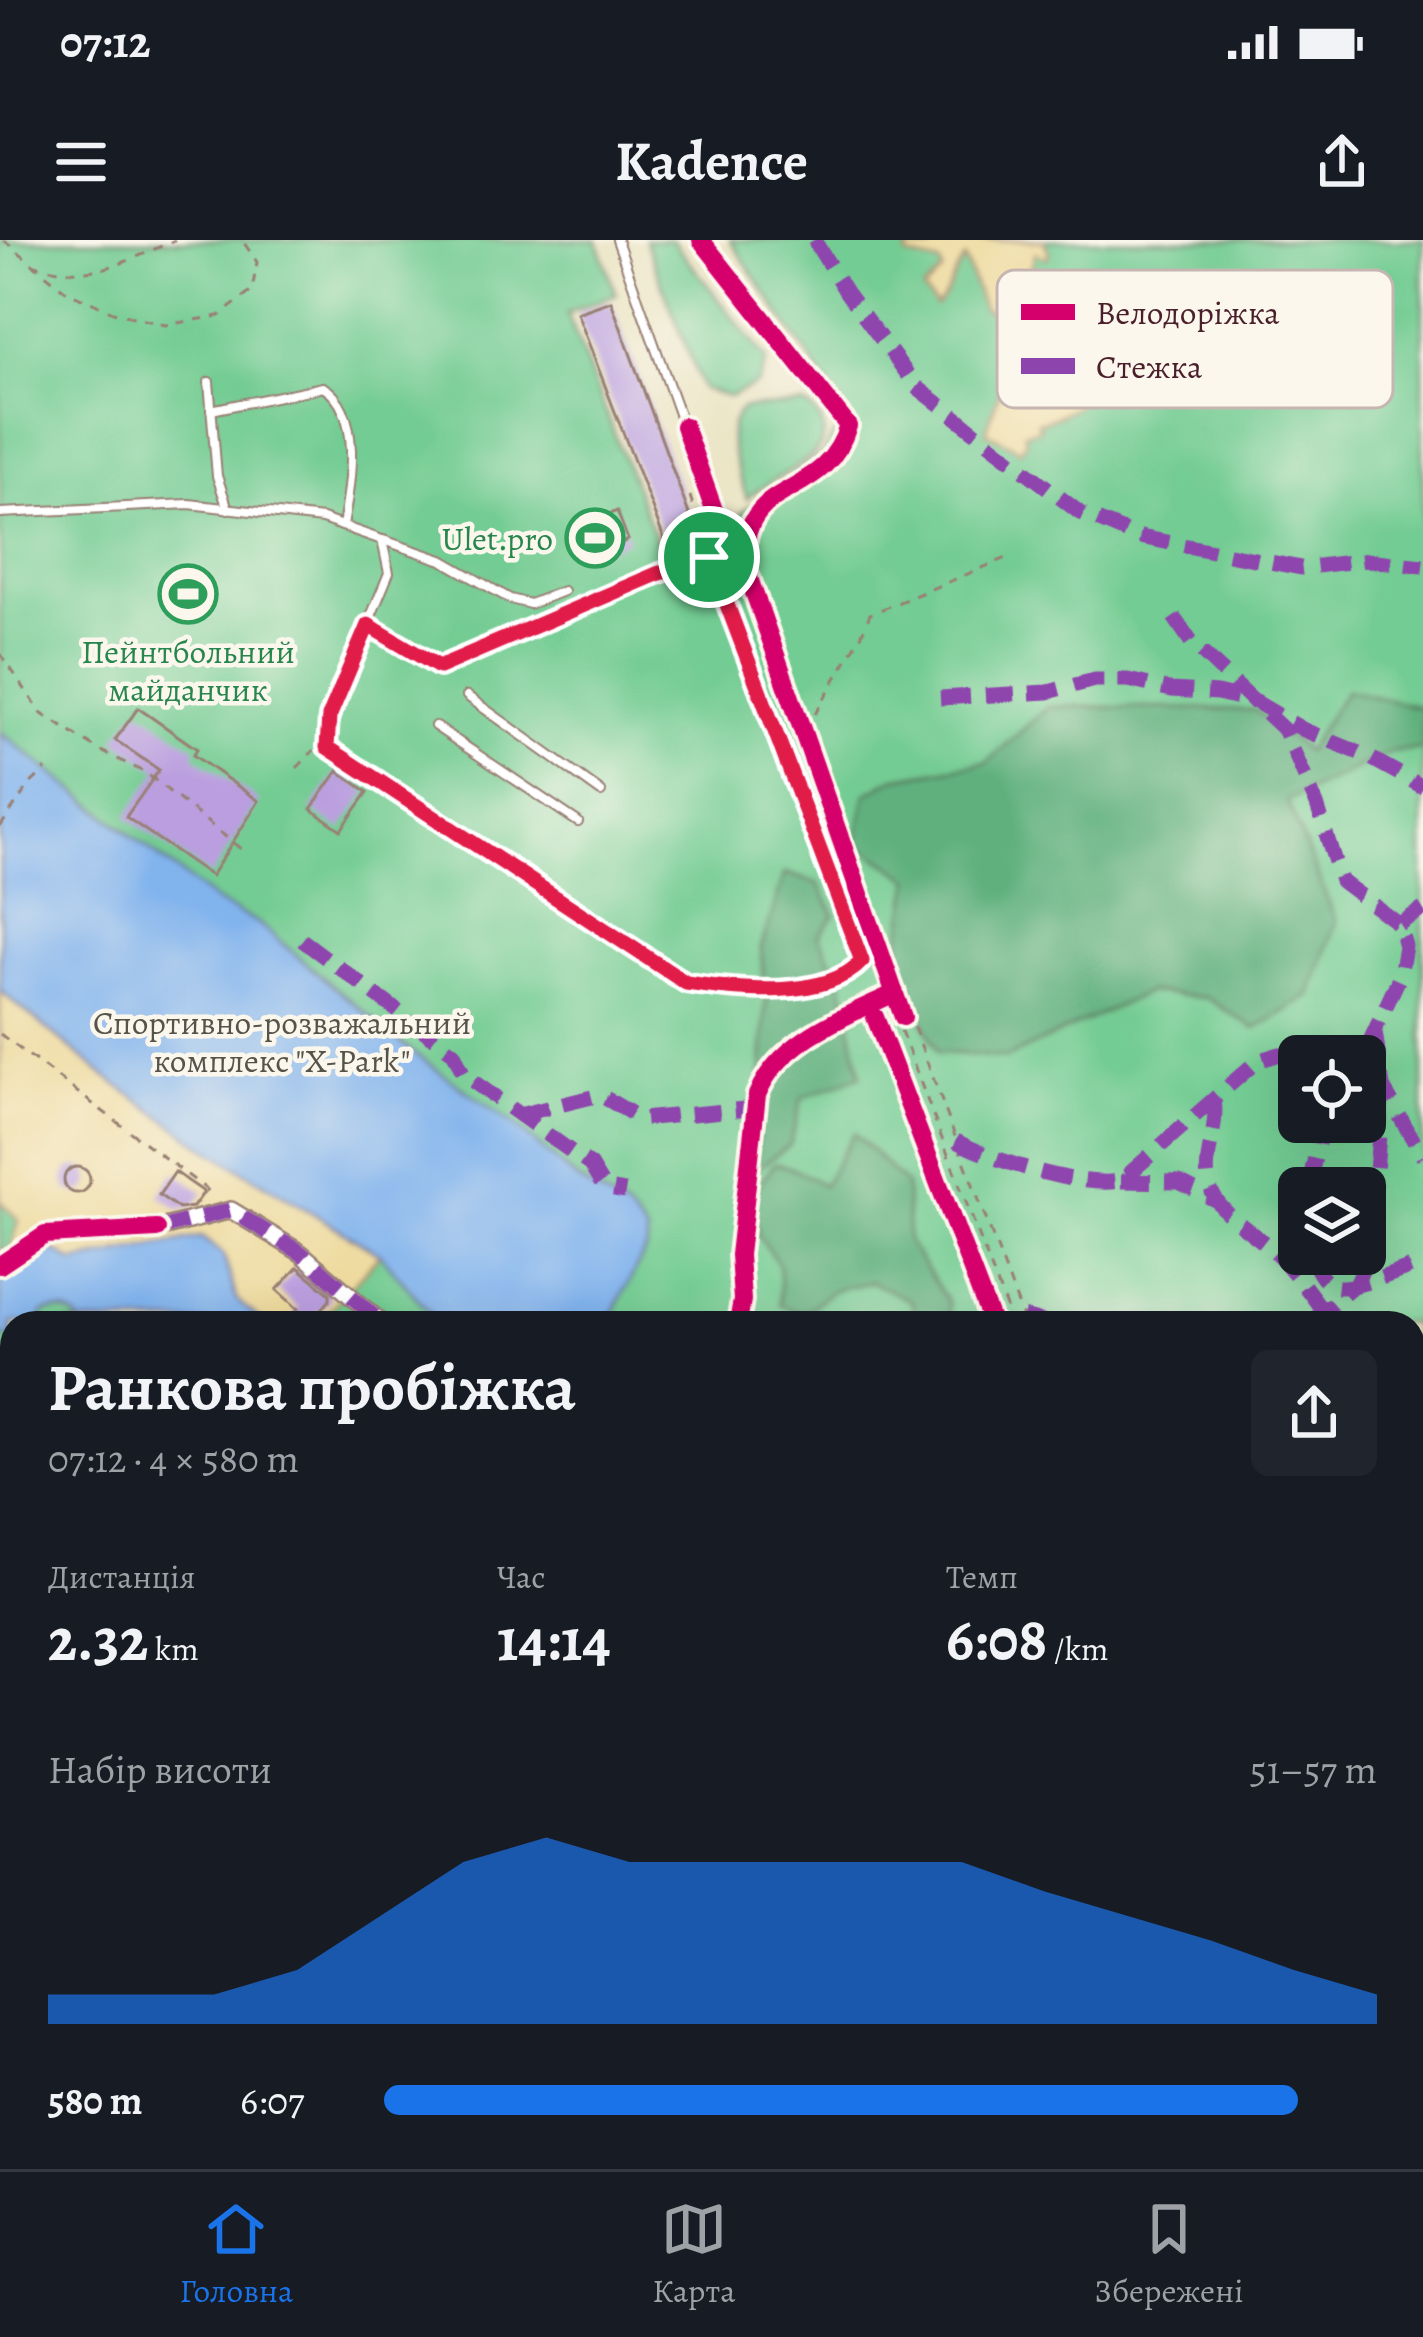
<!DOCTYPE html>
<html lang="uk">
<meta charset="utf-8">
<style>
:root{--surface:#171b24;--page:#20242c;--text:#f1f3f6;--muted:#9ea1a6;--line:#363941;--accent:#1a73e8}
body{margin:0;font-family:Alegreya,serif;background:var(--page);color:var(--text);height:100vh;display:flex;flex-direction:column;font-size:45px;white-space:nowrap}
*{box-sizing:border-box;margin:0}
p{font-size:39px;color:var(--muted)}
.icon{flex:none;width:66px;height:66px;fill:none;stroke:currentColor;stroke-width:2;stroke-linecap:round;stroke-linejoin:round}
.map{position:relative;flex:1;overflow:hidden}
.panel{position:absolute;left:0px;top:1071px;width:1425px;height:858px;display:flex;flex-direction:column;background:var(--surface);border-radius:36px 36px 0 0;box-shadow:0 12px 48px #0002}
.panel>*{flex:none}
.tools{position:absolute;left:1278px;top:795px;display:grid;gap:24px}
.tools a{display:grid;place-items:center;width:108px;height:108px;border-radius:18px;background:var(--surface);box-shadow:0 12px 48px #0002;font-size:60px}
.pin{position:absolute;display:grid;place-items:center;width:102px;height:102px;color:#fff;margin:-51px;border:6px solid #fff;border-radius:50%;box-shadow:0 3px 12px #0007}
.round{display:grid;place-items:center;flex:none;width:126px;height:126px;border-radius:18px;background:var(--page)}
.head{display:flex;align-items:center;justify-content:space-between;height:204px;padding:0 48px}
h1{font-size:66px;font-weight:600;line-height:90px}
.metrics{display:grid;grid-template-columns:repeat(3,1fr);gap:18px;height:204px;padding:12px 48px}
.metrics div{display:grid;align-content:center}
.metrics b{font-size:60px;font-weight:600}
.metrics small{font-size:33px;font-weight:400}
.metrics p{font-size:33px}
.chart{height:336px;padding:24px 48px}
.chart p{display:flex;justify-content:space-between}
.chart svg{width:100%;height:216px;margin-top:12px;fill:var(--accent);opacity:.7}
ul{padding:0 48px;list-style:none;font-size:39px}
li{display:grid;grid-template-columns:192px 144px 1fr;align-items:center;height:90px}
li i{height:30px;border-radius:15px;background:var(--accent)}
.status{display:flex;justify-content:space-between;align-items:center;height:84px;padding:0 60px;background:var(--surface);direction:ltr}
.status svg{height:33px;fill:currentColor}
header{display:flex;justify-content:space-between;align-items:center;height:156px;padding:0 48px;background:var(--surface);font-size:54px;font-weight:600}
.dock{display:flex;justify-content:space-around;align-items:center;height:168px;border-top:3px solid var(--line);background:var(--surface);font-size:33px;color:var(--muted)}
.dock a{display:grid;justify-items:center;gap:6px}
.dock .current{color:var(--accent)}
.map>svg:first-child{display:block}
.green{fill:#73cc93;stroke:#5e765f;stroke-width:3;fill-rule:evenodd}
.forest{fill:#5eb07d;stroke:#546854;stroke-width:3}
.sand{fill:#eeda9e;stroke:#9c7c64;stroke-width:3}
.water{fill:#81b3ed;stroke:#66698c;stroke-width:3}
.building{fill:#ba9edf}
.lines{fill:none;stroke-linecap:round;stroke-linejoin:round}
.lane-casing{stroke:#998074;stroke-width:12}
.street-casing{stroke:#998074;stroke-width:20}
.path{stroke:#998074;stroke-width:3;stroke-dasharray:9 9;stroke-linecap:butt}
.lane{stroke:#fff;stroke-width:8}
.street{stroke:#fff;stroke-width:15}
.quiet{stroke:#8e44ad;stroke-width:15;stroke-dasharray:30 15;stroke-linecap:butt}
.cycleway-casing{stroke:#fbf7ec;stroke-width:26}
.cycleway{stroke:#d6006c;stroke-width:18}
.route-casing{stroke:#fff;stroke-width:24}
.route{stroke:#e11d48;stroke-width:15}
.labels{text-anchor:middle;stroke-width:9;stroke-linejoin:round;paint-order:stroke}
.leisure-label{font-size:33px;fill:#27864d;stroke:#fbf7ec;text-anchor:end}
.park-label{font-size:33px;fill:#56534a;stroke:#fbf7ec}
.key{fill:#fbf7ec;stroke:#c6b6b2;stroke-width:3}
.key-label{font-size:33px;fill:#4a1f2b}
</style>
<div class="status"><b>07:12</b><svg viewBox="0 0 49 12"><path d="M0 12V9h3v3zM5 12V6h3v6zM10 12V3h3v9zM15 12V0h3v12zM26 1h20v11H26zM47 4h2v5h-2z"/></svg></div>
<header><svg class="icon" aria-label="menu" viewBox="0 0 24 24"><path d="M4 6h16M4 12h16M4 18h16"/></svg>Kadence<svg class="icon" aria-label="share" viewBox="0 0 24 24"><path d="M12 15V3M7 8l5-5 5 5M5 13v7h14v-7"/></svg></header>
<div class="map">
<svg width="1423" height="1929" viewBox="0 0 1423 1929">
<rect width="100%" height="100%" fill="#fbf7ec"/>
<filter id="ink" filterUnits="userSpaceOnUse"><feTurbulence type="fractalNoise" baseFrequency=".00833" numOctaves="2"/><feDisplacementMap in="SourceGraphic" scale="24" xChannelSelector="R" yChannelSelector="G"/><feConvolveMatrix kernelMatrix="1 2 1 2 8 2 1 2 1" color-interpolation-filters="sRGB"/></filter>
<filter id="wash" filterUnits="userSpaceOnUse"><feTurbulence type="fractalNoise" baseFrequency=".004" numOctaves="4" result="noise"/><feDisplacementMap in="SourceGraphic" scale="48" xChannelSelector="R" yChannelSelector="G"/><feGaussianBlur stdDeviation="2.7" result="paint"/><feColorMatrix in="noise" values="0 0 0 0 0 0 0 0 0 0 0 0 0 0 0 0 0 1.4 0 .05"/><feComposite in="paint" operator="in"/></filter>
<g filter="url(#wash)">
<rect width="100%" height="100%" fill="#e8e1be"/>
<!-- green -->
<g class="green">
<path d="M0 0H597L616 54 567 73 666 325 718 306 744 270 823 213 847 173 730 0H1423V1929H0ZM1299 816H1365V882H1299ZM1299 948H1365V1014H1299ZM12 1083H1413V1917H12Z"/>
<path d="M645 0H672L767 120 758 144 729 157 703 150Z"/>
<path d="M804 165C814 170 820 176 823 187 832 220 765 238 747 259 739 231 717 189 743 168Z"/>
</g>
<!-- forest -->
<g class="forest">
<path d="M1346 450 1423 468V509L1394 511 1287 561 1336 681 1310 756 1255 789 1207 758 1148 752 1007 818 938 812 896 725 911 639 856 603 866 554 894 538 987 522 1049 466 1255 470 1306 511Z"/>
<path d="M785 633 819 644 835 675 819 695 842 743 861 835 802 858 790 905 756 929 766 762 761 708Z"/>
<path d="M854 893 906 945 908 1002 948 1062 950 1083H915L912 1061 871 1042C859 1045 841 1046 831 1052 807 1066 812 1082 780 1064L779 1025 758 996 753 951 775 923 795 929 823 945Z"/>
<path d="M0 1113 12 1123V1234L0 1239Z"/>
<path d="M1413 1197 1423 1199V1721L1413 1715Z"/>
<path d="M0 1541H6L12 1570V1917H557L563 1929H0Z"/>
<path d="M1000 1917H1128L1137 1929H1015Z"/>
</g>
<!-- sand -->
<g class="sand">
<path d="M934 0H1044L1049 13 1046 18 1035 13 1031 30H1054L1067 47 1061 94 1074 95 1082 89 1091 113 1055 115 1048 152 1086 154 1087 159C1072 168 1055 180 1037 182L1040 189 1024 193 1026 201 1021 210 986 192 1016 98 1009 80 983 69 965 19C952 34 951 53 936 66L923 51 943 31 940 24 907 16 908 9 931 10Z"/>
<path d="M0 751 105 836 209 910 380 1014 318 1083H263L237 1060 223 1014 201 997 74 1022 26 1015 0 1035V1012L11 1008 19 981 0 961Z"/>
<path d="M12 1234V1538L0 1541V1239Z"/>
</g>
<!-- water -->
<g class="water">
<path d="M0 492 218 663 258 683 410 810 518 888 578 940 628 971 647 994V1007L608 1083H438L380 1014 209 910 105 836 0 751Z"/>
<path d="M201 997 223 1014 237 1060 264 1083H80C72 1070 60 1069 45 1072L38 1083H12V1096L0 1098V1035L36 1009 54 1010 74 1022Z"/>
<path d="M678 1917H761L774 1929H671Z"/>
</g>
<g id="blocks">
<!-- building -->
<g class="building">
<path d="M611 61 701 307 671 317 577 73Z"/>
<path d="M617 271 628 300 594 315 582 287Z"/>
<path d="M138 468 197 509 193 515 259 561 211 636 126 577 159 530 115 500Z"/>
<path d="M338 531 368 552 341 590 311 569Z"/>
<circle cx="77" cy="940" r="13"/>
<path d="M175 932 204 952 193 967 179 969 159 955Z"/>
<path d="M298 1027 330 1054V1060L309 1083H300L292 1076 298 1069 277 1050Z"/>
</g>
</g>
</g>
<g filter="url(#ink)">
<use href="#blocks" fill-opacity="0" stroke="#998074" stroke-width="3"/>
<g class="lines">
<!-- lane casing -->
<g class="lane-casing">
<g id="lane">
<path d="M617 0 683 185"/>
<path d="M209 142 217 236 228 269"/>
<path d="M211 170 323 147C364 171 350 247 343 286"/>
<path d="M0 273 189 264 322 279 382 300 389 333 329 477 327 507 686 743 751 753 807 745 850 733 876 702"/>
<path d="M383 300 442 320 510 359 530 364 563 351"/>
<path d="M743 314C749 236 824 262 848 186"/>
<path d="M467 456 601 552"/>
<path d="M435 486 578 582"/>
<path d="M896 755 903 777"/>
<path d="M0 1699 12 1715"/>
<path d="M186 1917 196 1929"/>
<path d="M480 1929 488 1917"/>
</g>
</g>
<!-- street casing -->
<g class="street-casing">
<g id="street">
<path d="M701 0 848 186"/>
<path d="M684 186 714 270 743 321 895 753C845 777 779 800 757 855L739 1015 742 1060 738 1083"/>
<path d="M0 1025 45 995 157 989 231 970 301 1013 382 1083"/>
</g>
</g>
<!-- path -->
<g class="path">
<path d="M4 0 66 51 113 72 165 85 219 76 252 51 257 22 242 0"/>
<path d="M32 24C93 42 121 24 175 0"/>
<path d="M690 256 709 317 855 703"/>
<path d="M376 390 438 427 657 334 707 318"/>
<path d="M0 413 42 474 99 510 146 533 241 609"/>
<path d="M815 474 861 396 870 374 1014 315"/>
<path d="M297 528 314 510"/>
<path d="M0 587 29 545 46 529"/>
<path d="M914 787 1025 1083"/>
<path d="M901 791 1012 1083"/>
<path d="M0 794 214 955"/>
<path d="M1327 1917 1331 1929"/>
<path d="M1341 1917 1346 1929"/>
</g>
<!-- lane -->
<use href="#lane" class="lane"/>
<!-- street -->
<use href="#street" class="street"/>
<!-- quiet -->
<g class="quiet">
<path d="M814 0 846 52 917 147 1080 273 1135 296 1301 328 1366 320 1423 326"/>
<path d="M1174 377 1191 402 1285 491 1317 565 1341 641 1399 684 1405 706 1400 736 1370 801 1358 816"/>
<path d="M940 458 1048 452 1095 440H1128L1172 450 1217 453 1256 462 1304 490 1367 516 1423 547"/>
<path d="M1399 684 1423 669"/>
<path d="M302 700 454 813 464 835 590 925 604 948 625 952"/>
<path d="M1375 791 1383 847 1423 917"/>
<path d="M1214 861C1219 889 1202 918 1209 944 1217 976 1259 994 1280 1017 1298 1037 1316 1060 1331 1083"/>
<path d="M519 875 600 855 641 879 755 868"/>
<path d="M956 901C994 921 1079 948 1121 941L1257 821 1280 814 1299 820"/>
<path d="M1121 941 1179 942 1219 962"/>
<path d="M1308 948 1323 882"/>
<path d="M157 989 231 970 301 1013 382 1083"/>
<path d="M1310 1014C1316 1026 1320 1041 1334 1046 1351 1052 1404 1029 1423 1023"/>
<path d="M1023 1077 1046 1083"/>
<path d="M1310 1083 1357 1042 1369 1015 1383 847"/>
<path d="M1413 1140 1423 1141"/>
<path d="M1423 1165 1420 1275 1423 1287"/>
<path d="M1413 1545 1423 1531"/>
<path d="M1187 1917 1198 1929"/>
<path d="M1002 1929 1006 1917"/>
</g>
<!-- cycleway casing -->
<g class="cycleway-casing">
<g id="cycleway">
<path d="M701 0 848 186C823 265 747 232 743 321"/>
<path d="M684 186 714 270 743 321 903 777"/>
<path d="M875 777 992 1083"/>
<path d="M0 1025 45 995 157 989"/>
<path d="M738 1083 742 1060 739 1015 757 855C779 800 845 777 895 753"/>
</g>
</g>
<!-- cycleway -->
<use href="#cycleway" class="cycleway"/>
</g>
</g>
<g class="lines" filter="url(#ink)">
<!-- route casing -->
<g class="route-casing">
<path id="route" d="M709 317 862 721C825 761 735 750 686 743L327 507 329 477 368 385 439 427 657 334Z"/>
</g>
<!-- route -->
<use href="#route" class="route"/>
</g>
<!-- icons -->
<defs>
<g id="stadium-ring" transform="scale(3)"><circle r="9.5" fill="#fbf7ec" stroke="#2e9e5b" stroke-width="1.5"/><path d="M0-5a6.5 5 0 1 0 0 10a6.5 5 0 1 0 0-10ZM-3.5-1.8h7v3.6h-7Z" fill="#2e9e5b"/></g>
</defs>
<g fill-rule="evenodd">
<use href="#stadium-ring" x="595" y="298"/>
<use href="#stadium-ring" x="188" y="354"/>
</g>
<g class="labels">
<!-- leisure labels -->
<g class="leisure-label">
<text x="553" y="310">Ulet.pro</text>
<text x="188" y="423" text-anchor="middle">Пейнтбольний<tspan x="188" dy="38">майданчик</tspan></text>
</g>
<!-- park labels -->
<g class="park-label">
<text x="282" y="794">Спортивно-розважальний<tspan x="282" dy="38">комплекс "Х-Park"</tspan></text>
</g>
</g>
<!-- legend -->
<rect x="997" y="30" width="396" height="138" rx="18" class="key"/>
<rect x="1021" y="64" width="54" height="16" fill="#d6006c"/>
<rect x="1021" y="118" width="54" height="16" fill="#8e44ad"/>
<g class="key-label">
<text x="1096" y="84">Велодоріжка</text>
<text x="1096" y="138">Стежка</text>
</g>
</svg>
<div class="tools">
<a><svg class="icon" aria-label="locate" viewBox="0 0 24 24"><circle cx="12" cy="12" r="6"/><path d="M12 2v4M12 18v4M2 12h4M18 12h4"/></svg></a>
<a><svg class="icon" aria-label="layers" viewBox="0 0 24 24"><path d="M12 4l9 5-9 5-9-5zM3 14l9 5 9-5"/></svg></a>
</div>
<div class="pin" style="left:709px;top:317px;background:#1e9e55"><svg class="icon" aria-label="arrive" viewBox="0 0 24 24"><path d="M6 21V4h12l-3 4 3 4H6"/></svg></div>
<section class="panel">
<div class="head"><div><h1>Ранкова пробіжка</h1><p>07:12 · 4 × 580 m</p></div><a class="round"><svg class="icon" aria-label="share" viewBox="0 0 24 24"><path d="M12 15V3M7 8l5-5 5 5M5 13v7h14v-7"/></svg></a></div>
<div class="metrics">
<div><p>Дистанція</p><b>2.32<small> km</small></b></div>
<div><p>Час</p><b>14:14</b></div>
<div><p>Темп</p><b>6:08<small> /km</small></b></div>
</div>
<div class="chart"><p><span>Набір висоти</span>51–57 m</p>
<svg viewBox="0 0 160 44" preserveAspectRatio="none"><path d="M0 44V38L10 38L20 38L30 33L40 22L50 11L60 6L70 11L80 11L90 11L100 11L110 11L120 17L130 22L140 27L150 33L160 38V44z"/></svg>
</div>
<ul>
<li><b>580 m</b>6:07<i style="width:92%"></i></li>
</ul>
</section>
</div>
<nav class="dock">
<a class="current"><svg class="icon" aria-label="home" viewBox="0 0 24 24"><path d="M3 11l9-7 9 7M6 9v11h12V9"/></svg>Головна</a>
<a><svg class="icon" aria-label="map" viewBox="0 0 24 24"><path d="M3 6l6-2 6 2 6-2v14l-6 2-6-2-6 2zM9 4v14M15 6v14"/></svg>Карта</a>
<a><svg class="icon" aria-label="saved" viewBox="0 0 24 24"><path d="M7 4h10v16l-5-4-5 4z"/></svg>Збережені</a>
</nav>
